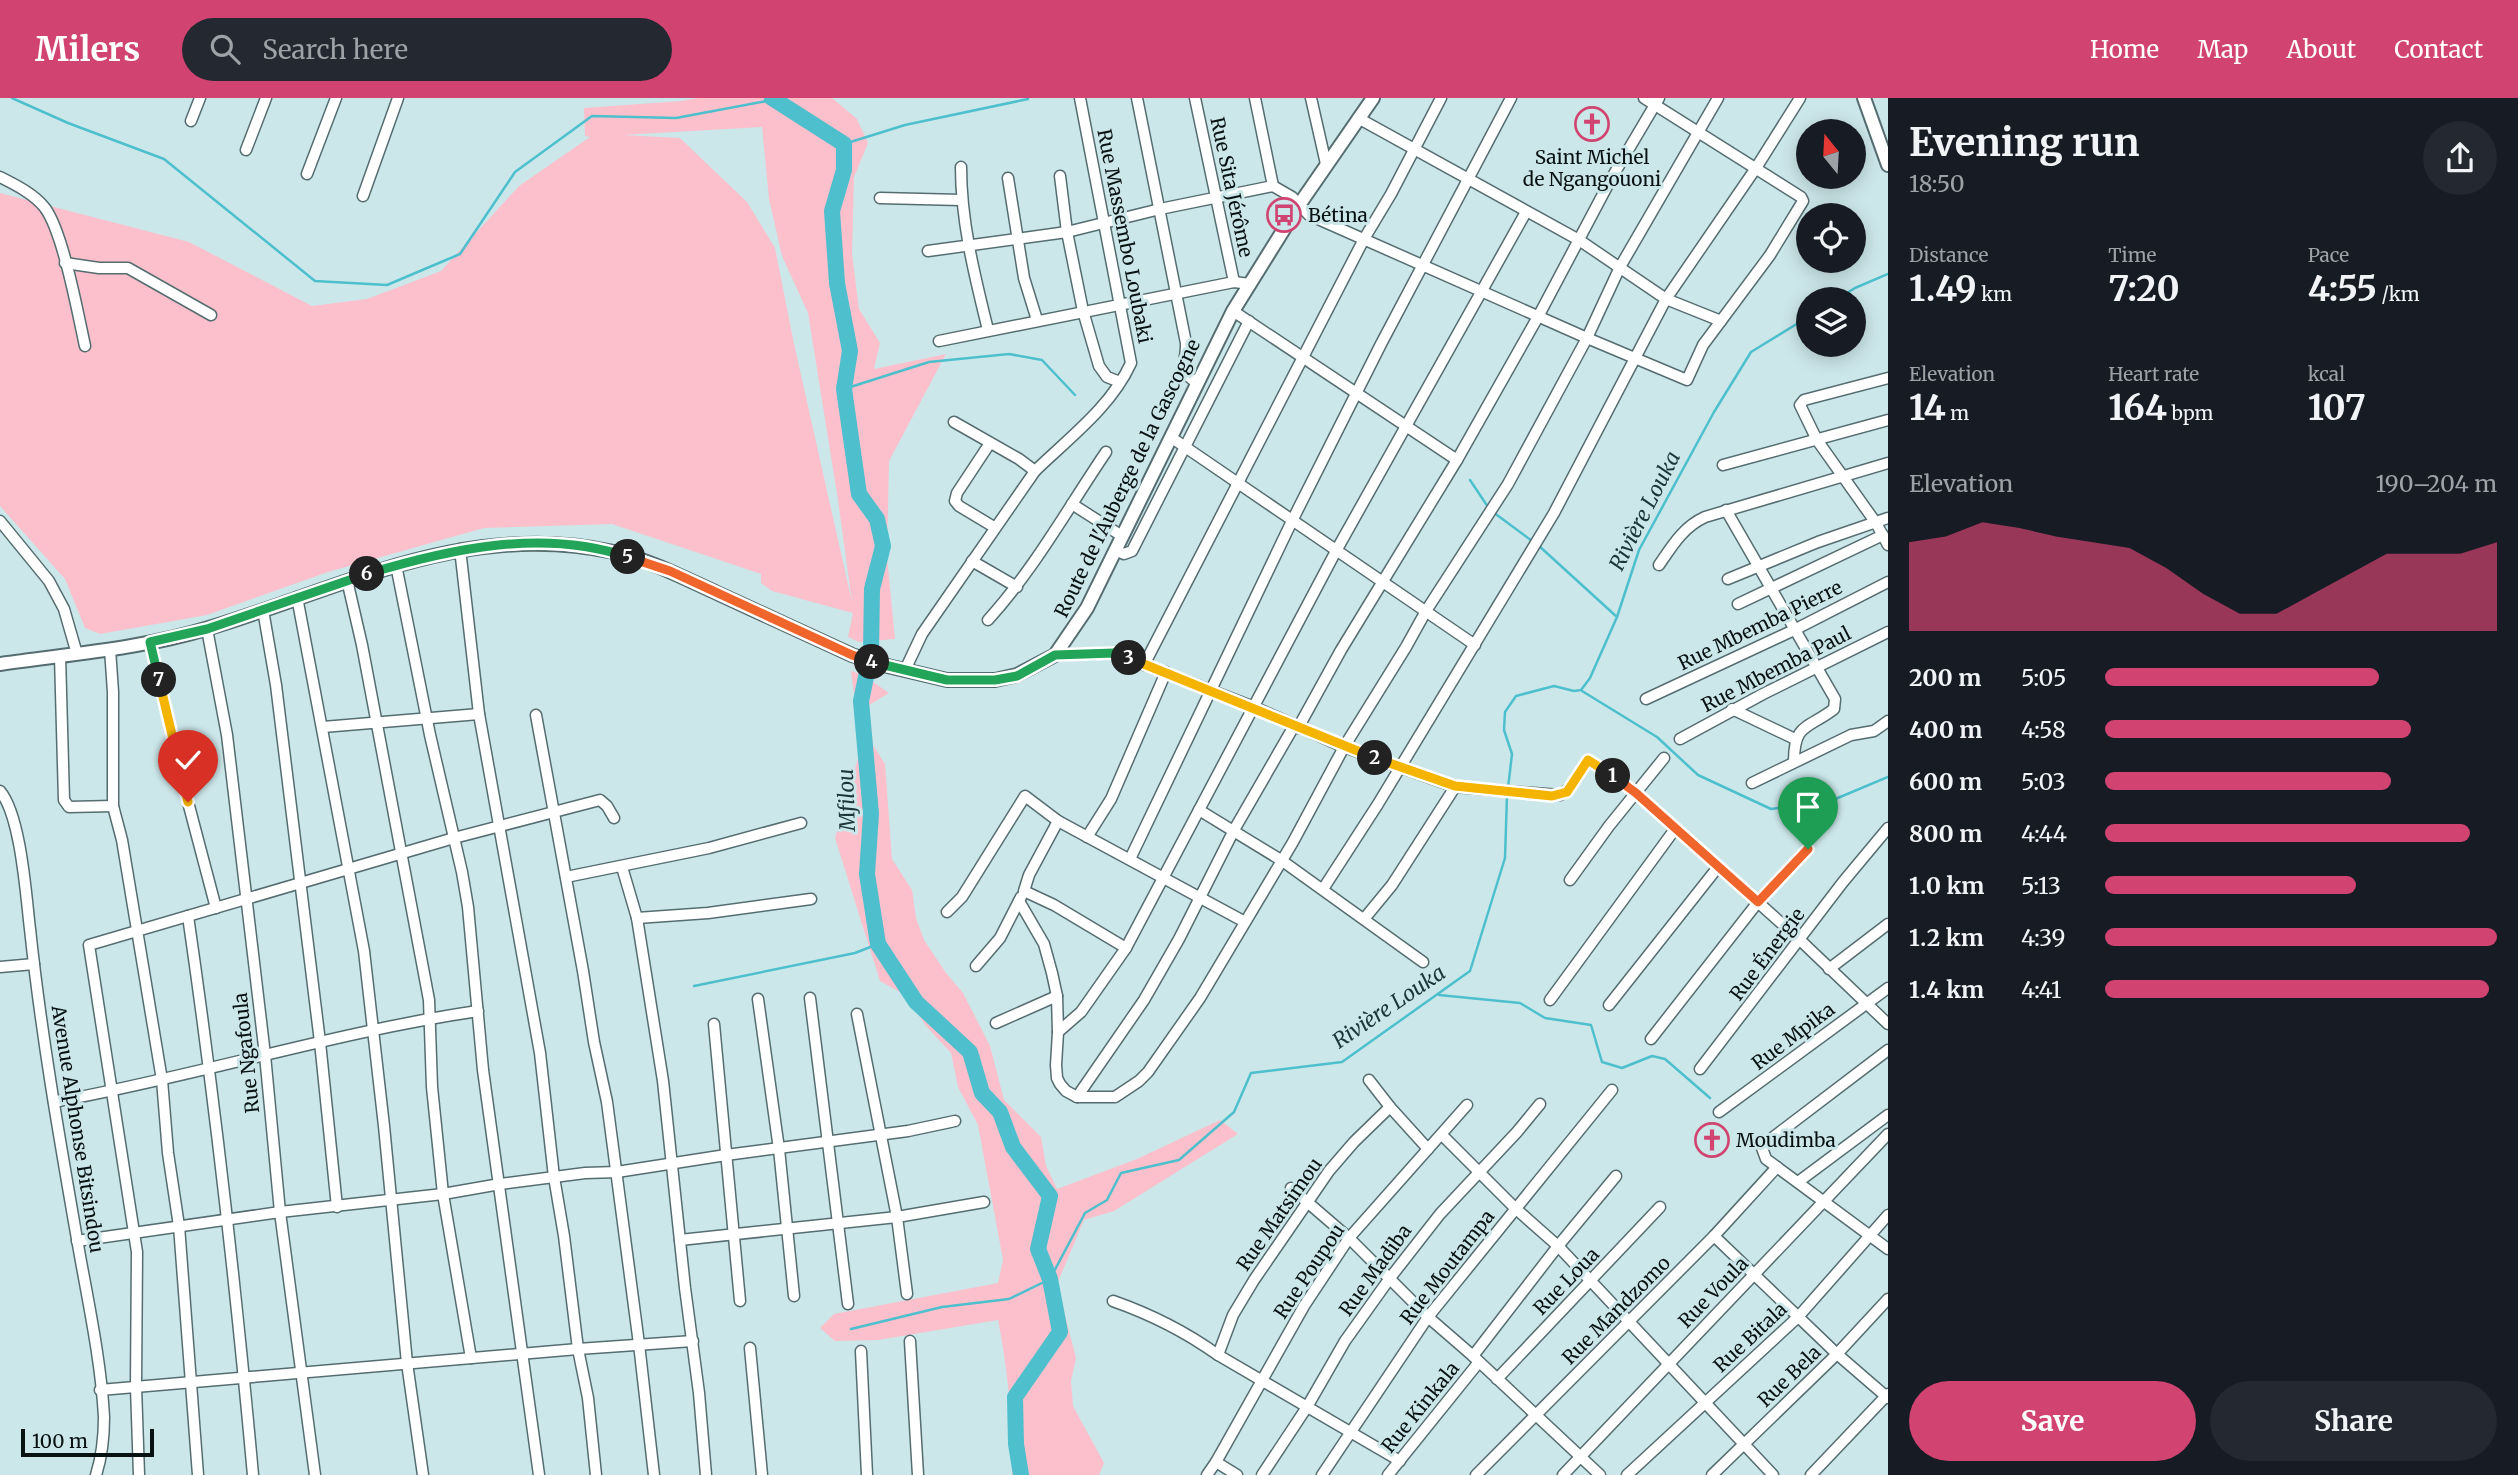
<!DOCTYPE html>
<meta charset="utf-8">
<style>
:root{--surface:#171b24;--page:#242831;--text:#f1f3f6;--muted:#9ea1a6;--accent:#d14370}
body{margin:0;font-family:Merriweather,serif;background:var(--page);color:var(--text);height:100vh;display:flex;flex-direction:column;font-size:26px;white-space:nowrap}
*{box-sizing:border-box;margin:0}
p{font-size:23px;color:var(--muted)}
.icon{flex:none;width:38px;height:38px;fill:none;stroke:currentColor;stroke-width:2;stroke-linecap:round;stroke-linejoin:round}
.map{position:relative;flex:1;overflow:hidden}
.details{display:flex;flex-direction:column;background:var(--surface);width:630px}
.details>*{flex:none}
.needle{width:46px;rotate:342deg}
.buttons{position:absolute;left:1796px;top:21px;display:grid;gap:14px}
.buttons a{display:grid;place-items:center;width:70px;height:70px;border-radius:50%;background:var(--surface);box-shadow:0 4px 18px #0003;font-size:35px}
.scale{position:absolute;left:21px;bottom:18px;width:133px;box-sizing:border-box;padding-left:7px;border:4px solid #091213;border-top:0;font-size:19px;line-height:24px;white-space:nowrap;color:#091213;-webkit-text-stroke:5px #cce7ea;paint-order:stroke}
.pin{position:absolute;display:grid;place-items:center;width:60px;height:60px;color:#fff;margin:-72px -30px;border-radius:50% 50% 50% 0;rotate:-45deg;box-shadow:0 0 7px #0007}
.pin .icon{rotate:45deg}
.km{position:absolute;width:35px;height:35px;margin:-18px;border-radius:50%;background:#222;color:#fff;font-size:19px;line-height:35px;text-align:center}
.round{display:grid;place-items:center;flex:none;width:74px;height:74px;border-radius:37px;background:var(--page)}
.headline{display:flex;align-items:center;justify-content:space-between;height:119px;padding:0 21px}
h1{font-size:38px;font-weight:700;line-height:52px}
.figures{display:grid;grid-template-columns:repeat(3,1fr);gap:10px;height:119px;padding:7px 21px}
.figures div{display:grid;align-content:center}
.figures b{font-size:35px;font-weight:700}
.figures small{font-size:19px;font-weight:400}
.figures p{font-size:19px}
.chart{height:196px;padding:14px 21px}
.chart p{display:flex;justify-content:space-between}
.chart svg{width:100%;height:126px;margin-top:7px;fill:var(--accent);opacity:.7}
.primary-button{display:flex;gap:14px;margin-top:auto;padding:14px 21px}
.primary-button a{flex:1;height:80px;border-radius:42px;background:var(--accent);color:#fff;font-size:28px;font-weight:700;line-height:80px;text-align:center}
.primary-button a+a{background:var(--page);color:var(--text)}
ul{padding:0 21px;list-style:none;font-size:23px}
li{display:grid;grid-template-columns:112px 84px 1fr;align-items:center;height:52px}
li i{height:18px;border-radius:9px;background:var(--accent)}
header{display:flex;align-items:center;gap:42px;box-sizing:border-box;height:98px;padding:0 35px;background:var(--accent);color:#fff}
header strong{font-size:33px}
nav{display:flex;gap:38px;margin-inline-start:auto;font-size:24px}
.search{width:490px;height:63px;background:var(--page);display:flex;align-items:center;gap:18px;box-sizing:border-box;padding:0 24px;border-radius:38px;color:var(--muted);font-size:26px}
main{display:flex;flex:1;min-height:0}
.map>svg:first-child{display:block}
.green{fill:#fbc0cc;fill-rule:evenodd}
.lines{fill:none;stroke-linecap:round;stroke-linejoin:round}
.stream{stroke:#4dbfcd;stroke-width:2.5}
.river{stroke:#4dbfcd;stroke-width:16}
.minor-casing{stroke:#556d70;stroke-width:13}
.tertiary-casing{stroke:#556d70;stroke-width:16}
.minor{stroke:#fff;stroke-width:10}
.tertiary{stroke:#fff;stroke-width:12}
.split-1-casing{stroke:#fff;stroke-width:14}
.split-2-casing{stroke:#fff;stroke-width:14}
.split-3-casing{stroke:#fff;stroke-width:14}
.split-4-casing{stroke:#fff;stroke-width:14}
.split-5-casing{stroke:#fff;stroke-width:14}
.split-6-casing{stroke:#fff;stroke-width:14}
.split-7-casing{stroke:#fff;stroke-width:14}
.split-8-casing{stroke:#fff;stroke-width:14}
.split-1{stroke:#f0652b;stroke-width:9}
.split-2{stroke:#f5b400;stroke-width:9}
.split-3{stroke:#f5b400;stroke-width:9}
.split-4{stroke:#22a559;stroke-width:9}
.split-5{stroke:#f0652b;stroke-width:9}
.split-6{stroke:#22a559;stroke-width:9}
.split-7{stroke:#22a559;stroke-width:9}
.split-8{stroke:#f5b400;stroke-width:9}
.labels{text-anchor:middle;stroke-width:6;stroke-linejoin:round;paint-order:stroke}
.poi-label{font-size:19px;fill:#091213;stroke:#cce7ea;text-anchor:start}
.street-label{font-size:19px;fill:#091213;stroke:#cce7ea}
.water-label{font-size:21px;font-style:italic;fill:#1b3538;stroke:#cce7ea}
</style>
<header>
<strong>Milers</strong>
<div class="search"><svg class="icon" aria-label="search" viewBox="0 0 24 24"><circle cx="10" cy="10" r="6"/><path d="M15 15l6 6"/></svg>Search here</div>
<nav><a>Home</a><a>Map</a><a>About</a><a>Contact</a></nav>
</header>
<main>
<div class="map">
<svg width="1888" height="1377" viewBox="0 0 1888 1377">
<rect width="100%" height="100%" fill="#cce7ea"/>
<!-- green -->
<g class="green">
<path d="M698 0H832L857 21 868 45 854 79 852 156 859 211 880 245 874 271 946 256 889 363 887 459 895 541 859 544 848 539 853 515 772 493 761 485V476L612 426 484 430 328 474 207 517 100 536 85 530 65 481 0 408V95L189 144 312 208 367 201 441 173 519 88 590 39 585 38 584 10 681 3ZM762 29 769 101 782 158 808 215 838 402 852 504 794 246 775 150 747 104 680 40 623 37Z"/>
<path d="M851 573 863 577 889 595 869 607 873 647 885 666 892 761 912 792 916 820 924 842 946 875 963 895 990 948 1004 1002 1041 1039 1046 1068 1057 1091 1137 1061 1220 1022 1238 1036 1114 1113 1084 1122 1057 1186 1076 1260 1071 1283 1073 1308 1104 1365 1099 1377H1012C1013 1324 1008 1273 998 1222L878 1242 835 1243 820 1230 834 1216 998 1185 1003 1162 978 1027 958 989 951 955 926 928 905 897 880 883 835 740 861 650Z"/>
</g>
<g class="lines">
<!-- stream -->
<g class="stream">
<path d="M12 0 68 25 164 61 315 183 387 187 460 156 515 74 592 18 676 20 772 2"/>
<path d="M844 46 905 27 1028 1"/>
<path d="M1837 201 1855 190 1888 176"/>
<path d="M844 291 929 264 1009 256 1042 262 1075 297"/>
<path d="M1470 382 1488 409"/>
<path d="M1493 414 1532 443"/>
<path d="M1538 447 1617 519"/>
<path d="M1582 593 1657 639 1698 677 1771 711 1833 702 1888 679"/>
<path d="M1508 690 1512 656 1504 632 1505 614 1516 598 1554 588 1574 593 1581 592 1590 580 1617 519 1639 452 1714 314 1751 254 1808 219"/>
<path d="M694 888 855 855 878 846"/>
<path d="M1439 897 1520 905 1545 920 1591 927 1602 964 1622 970 1652 958 1665 961 1710 1000"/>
<path d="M851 1231 942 1209 1009 1201 1050 1181 1085 1115 1107 1102 1121 1075 1179 1062 1234 1014 1251 975 1342 964 1470 873 1505 760 1507 697"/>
</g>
<!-- river -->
<path class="river" d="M772 0 844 46V72L832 113 837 185 850 253 844 291 859 396 877 421 883 448 872 491 871 555 861 603 871 716 867 776 878 846 916 904 970 954 982 995 1000 1014 1013 1049 1050 1098 1038 1151 1050 1181 1060 1234 1015 1299 1016 1346 1021 1377"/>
<!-- minor casing -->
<g class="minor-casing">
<g id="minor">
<path d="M1137 0 1186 245C1187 267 1175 270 1197 285"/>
<path d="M1195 0 1234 184"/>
<path d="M1255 0 1273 88"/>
<path d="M1311 0 1326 66"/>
<path d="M1358 20 1579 142 1666 201 1721 223"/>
<path d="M191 23 200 0"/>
<path d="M246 52 266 0"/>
<path d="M961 69C961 125 975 179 988 232"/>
<path d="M307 76 336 0"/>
<path d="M1060 78 1067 134 1083 213 1099 268 1107 279 1120 284"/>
<path d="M0 79C16 87 34 96 45 110 63 134 78 216 85 248"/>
<path d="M1008 80 1024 180 1037 222"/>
<path d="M363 98 398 0"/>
<path d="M880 100 961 102"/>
<path d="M928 153 1067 134 1160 111 1273 88 1292 99 1309 117 1587 240 1687 282 1703 247 1770 157 1803 103 1801 99 1644 0"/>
<path d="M65 165 99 170H128L211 217"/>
<path d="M1233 213 1457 362"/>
<path d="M939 243 1234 184 1250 186"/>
<path d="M1888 280 1804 302 1800 307 1817 342 1876 425 1888 447"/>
<path d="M1172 340 1475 547"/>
<path d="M990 345 957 395 955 403 959 408 994 429"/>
<path d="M1723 367 1888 322"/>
<path d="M1035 373C1069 340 1111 309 1131 265L1080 0"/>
<path d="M1072 406 1122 438"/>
<path d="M1726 412 1835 601 1834 611C1808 631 1794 625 1794 663"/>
<path d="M0 423 49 483 64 511 77 556"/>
<path d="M460 451 479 616 540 955 554 1079 564 1138 578 1251 588 1300 596 1377"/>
<path d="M1115 452 1124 456 1132 453 1249 223"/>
<path d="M972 463 1017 489"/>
<path d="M396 467 430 637 462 774 468 809 483 972 539 1377"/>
<path d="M1659 467C1672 448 1683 429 1705 419L1888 365"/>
<path d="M1728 481 1818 444 1888 420"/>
<path d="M347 482 362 547 429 902 432 989 443 1096 471 1260"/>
<path d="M297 499 364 853 384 1028 407 1265 423 1377"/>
<path d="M1738 506 1883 437"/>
<path d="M263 512 276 587 320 944 337 1109"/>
<path d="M988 522C1035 470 1068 410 1106 354"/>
<path d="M207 531 227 637 265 957 280 1114 315 1377"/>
<path d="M150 544 188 704 216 810"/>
<path d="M110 551 113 594V708L122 742 162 982 168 1055 179 1128 198 1377"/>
<path d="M1055 557 1114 555 1254 609 1344 649 1455 689 1560 697 1569 691 1588 662 1636 695 1800 842 1888 926"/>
<path d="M60 558 64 702 69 709 113 708"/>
<path d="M1144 567 1364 141 1391 96 1441 0"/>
<path d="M905 572 922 536 1035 373 1019 361 954 324"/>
<path d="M1646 601 1794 532 1888 484"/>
<path d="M1732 611 1795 641"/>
<path d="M536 617 583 873 594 944 607 1004 639 1246 654 1377"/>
<path d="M323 629 479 616"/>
<path d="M1298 630 1341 552 1457 362 1539 217 1611 81 1659 0"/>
<path d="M1680 641 1763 596 1888 534"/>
<path d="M1752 685 1851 637 1874 633 1888 623"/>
<path d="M0 693C21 718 26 798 30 831 41 935 59 1038 77 1141 87 1199 101 1261 104 1319 104 1339 102 1358 96 1377"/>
<path d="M1199 712 1281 762 1423 864"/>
<path d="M1058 723 1029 777 1024 793 1054 807 1126 850"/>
<path d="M1087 739 1111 701 1166 574"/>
<path d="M1130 761 1292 423 1381 246 1511 0"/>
<path d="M622 769 637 820 663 983 685 1190 699 1295 706 1377"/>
<path d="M566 779 709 750 801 725"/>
<path d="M1570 782 1609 728 1664 660"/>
<path d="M1323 791 1378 706 1554 415 1666 201 1756 70 1800 0"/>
<path d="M1019 803 1044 846 1052 875 1057 898 1058 934 1056 967 1057 980 1060 986 1066 993 1077 999H1115L1139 983 1148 974 1200 900 1293 744 1344 649 1406 549 1426 513 1508 386 1587 240 1620 169 1718 0"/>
<path d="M947 814 962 799 1025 698 1058 723 1245 824"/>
<path d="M188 818C215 1004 236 1190 253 1377"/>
<path d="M637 820 708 815 811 801"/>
<path d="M1364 821 1392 787 1455 689"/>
<path d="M976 868 1000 840 1021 799"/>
<path d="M0 869 34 866"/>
<path d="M1829 871 1888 826"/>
<path d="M810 900 848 1206"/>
<path d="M758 901 779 1051 794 1198"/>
<path d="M1550 902 1675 731"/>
<path d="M1609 907 1718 769"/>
<path d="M857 916 897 1119 907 1196"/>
<path d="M996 925 1057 898"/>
<path d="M714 926 740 1203"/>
<path d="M1058 934 1081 914 1126 850 1336 453 1526 114"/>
<path d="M1651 941 1758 804 1808 751"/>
<path d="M1888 952 1767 1044 1762 1050 1766 1061 1888 1151"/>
<path d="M1700 971 1843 784 1888 730"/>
<path d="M1369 982 1390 1009 1428 1051"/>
<path d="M1077 999 1144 902 1179 841 1234 732 1294 628"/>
<path d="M54 1004C197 978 335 934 478 913"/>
<path d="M1719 1014 1888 890"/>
<path d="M1442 1037 1515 1110 1558 1148 1773 1377"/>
<path d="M1798 1084 1888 1017"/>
<path d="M1291 1090 1349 1140 1428 1219 1473 1258 1600 1377"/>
<path d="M1714 1138 1837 1256 1888 1300"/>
<path d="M680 1142 897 1119 984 1104"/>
<path d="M77 1143 280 1114 443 1096 500 1086 585 1075 617 1074 726 1057 908 1033 955 1023"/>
<path d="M1113 1203C1150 1216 1186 1234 1218 1257L1400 1363"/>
<path d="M910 1243 918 1377"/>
<path d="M750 1250 762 1377"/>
<path d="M861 1253 867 1377"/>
<path d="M1218 1257 1233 1217 1254 1182 1329 1073 1354 1044 1390 1009"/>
<path d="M1473 1258 1558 1148 1616 1078"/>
<path d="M1497 1281 1660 1109"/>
<path d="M100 1292 578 1251 693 1243"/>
<path d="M1216 1364 1237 1377"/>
<path d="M139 1377 136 1289 137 1154 89 847 454 740 600 702 607 708 614 720"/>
<path d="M1207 1377 1216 1364 1304 1208 1349 1140 1467 1007"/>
<path d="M1262 1377 1307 1309 1345 1243 1390 1180 1440 1116 1517 1034 1540 1006"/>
<path d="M1322 1377 1428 1219 1612 992"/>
<path d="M1388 1377 1479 1264"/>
<path d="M1476 1377 1714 1138 1777 1069"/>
<path d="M1563 1377 1888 1036"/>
<path d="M1627 1377 1798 1219 1888 1117"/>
<path d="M1712 1377 1837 1256 1888 1201"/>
<path d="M1811 1377 1888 1296"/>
</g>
</g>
<!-- tertiary casing -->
<g class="tertiary-casing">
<g id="tertiary">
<path d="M1864 0 1888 67"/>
<path d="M0 566C70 556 141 551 209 530 345 489 466 422 614 454 650 462 684 480 717 495 762 516 807 536 852 557L879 566 947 582H995L1017 577 1055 557 1087 510 1233 213 1299 107 1373 0"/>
</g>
</g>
<!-- minor -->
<use href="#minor" class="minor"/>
<!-- tertiary -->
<use href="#tertiary" class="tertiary"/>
</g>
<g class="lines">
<!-- split-1 casing -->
<g class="split-1-casing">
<path id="split-1" d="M1613 678 1636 695 1758 804 1808 751"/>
</g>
<!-- split-2 casing -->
<g class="split-2-casing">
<path id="split-2" d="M1375 660 1455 688 1552 698 1567 694 1588 662 1613 678"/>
</g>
<!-- split-3 casing -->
<g class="split-3-casing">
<path id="split-3" d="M1129 560 1375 660"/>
</g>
<!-- split-4 casing -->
<g class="split-4-casing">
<path id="split-4" d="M872 564 947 582H995L1017 578 1055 557 1114 555 1129 560"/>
</g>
<!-- split-5 casing -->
<g class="split-5-casing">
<path id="split-5" d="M628 459 670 473 852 557 872 564"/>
</g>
<!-- split-6 casing -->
<g class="split-6-casing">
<path id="split-6" d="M367 476C449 451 543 430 628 459"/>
</g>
<!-- split-7 casing -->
<g class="split-7-casing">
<path id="split-7" d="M159 582 150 544 207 531 367 476"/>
</g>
<!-- split-8 casing -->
<g class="split-8-casing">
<path id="split-8" d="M159 582 188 704"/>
</g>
<!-- split-1 -->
<use href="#split-1" class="split-1"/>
<!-- split-2 -->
<use href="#split-2" class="split-2"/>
<!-- split-3 -->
<use href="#split-3" class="split-3"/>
<!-- split-4 -->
<use href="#split-4" class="split-4"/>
<!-- split-5 -->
<use href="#split-5" class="split-5"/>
<!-- split-6 -->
<use href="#split-6" class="split-6"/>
<!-- split-7 -->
<use href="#split-7" class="split-7"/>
<!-- split-8 -->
<use href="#split-8" class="split-8"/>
</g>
<!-- icons -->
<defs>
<g id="church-ring" transform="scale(1.75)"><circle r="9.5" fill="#cce7ea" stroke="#d14370" stroke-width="1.5"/><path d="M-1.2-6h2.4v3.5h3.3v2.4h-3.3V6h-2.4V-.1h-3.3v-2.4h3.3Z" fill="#d14370"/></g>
<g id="bus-ring" transform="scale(1.75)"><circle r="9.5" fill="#cce7ea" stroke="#d14370" stroke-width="1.5"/><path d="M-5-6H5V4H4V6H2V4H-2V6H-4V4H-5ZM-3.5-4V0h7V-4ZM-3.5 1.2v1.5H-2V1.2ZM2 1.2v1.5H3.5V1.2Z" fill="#d14370"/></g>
</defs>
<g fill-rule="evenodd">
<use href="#church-ring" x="1592" y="26"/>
<use href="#bus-ring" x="1284" y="117"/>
<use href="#church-ring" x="1712" y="1042"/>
</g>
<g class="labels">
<!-- poi labels -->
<g class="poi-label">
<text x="1592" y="66" text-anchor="middle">Saint Michel<tspan x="1592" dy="22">de Ngangouoni</tspan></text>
<text x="1308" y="124">Bétina</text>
<text x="1736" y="1049">Moudimba</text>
</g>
<!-- street labels -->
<g class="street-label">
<text transform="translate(1232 89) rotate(78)" y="7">Rue Sita Jérôme</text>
<text transform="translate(1125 138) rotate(79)" y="7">Rue Massembo Loubaki</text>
<text transform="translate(1127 380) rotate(-64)" y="7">Route de l'Auberge de la Gascogne</text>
<text transform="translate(1760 527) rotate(-26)" y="7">Rue Mbemba Pierre</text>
<text transform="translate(1776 571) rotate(-27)" y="7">Rue Mbemba Paul</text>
<text transform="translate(1767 856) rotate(-53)" y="7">Rue Énergie</text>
<text transform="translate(1793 938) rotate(-37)" y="7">Rue Mpika</text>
<text transform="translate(246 955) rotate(-96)" y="7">Rue Ngafoula</text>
<text transform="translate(78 1031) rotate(81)" y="7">Avenue Alphonse Bitsindou</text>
<text transform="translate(1279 1116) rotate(-55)" y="7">Rue Matsimou</text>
<text transform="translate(1447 1169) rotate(-52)" y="7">Rue Moutampa</text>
<text transform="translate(1375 1172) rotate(-54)" y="7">Rue Madiba</text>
<text transform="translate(1309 1173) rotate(-56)" y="7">Rue Poupou</text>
<text transform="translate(1566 1183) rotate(-46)" y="7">Rue Loua</text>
<text transform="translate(1713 1194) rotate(-46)" y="7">Rue Voula</text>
<text transform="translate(1616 1212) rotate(-45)" y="7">Rue Mandzomo</text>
<text transform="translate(1750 1239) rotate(-43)" y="7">Rue Bitala</text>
<text transform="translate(1789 1278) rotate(-44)" y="7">Rue Bela</text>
<text transform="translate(1420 1309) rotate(-51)" y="7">Rue Kinkala</text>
</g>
<!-- water labels -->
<g class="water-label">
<text transform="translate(1645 413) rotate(-63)" y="7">Rivière Louka</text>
<text transform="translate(847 702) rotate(-92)" y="7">Mfilou</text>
<text transform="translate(1389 909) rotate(-34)" y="7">Rivière Louka</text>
</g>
</g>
</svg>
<div class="buttons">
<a><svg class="needle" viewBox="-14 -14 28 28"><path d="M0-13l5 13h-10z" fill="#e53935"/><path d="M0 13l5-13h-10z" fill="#9ea1a6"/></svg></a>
<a><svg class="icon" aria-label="locate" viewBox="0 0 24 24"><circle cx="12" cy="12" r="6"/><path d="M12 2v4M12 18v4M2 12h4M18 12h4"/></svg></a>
<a><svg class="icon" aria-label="layers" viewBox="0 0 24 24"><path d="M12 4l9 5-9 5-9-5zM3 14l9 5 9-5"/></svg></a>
</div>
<div class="scale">100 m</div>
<div class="pin" style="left:1808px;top:751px;background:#1e9e55"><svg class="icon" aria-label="arrive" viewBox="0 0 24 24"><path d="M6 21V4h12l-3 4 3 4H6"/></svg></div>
<div class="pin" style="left:188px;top:704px;background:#d93025"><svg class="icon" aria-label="check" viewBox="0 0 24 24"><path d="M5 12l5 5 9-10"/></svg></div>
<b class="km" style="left:1613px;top:678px">1</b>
<b class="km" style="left:1375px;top:660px">2</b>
<b class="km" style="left:1129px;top:560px">3</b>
<b class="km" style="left:872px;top:564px">4</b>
<b class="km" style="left:628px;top:459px">5</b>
<b class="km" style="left:367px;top:476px">6</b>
<b class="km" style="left:159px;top:582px">7</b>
</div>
<section class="details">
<div class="headline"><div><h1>Evening run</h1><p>18:50</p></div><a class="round"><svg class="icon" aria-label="share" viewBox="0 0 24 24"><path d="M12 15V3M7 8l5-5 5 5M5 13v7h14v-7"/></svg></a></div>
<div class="figures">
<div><p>Distance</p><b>1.49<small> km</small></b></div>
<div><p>Time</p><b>7:20</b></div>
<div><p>Pace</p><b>4:55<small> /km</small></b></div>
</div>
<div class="figures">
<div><p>Elevation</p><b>14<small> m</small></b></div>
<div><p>Heart rate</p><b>164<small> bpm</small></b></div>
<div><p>kcal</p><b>107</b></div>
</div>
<div class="chart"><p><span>Elevation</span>190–204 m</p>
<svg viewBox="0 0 160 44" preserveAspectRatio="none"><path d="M0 44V13L10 11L20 6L30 8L40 11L50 13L60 15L70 22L80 31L90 38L100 38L110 31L120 24L130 17L140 17L150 17L160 13V44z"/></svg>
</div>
<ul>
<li><b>200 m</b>5:05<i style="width:70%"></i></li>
<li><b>400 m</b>4:58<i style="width:78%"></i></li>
<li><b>600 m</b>5:03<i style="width:73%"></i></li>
<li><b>800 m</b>4:44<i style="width:93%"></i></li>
<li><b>1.0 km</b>5:13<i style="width:64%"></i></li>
<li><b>1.2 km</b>4:39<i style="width:100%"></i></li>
<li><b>1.4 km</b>4:41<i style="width:98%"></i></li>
</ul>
<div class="primary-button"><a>Save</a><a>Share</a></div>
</section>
</main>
